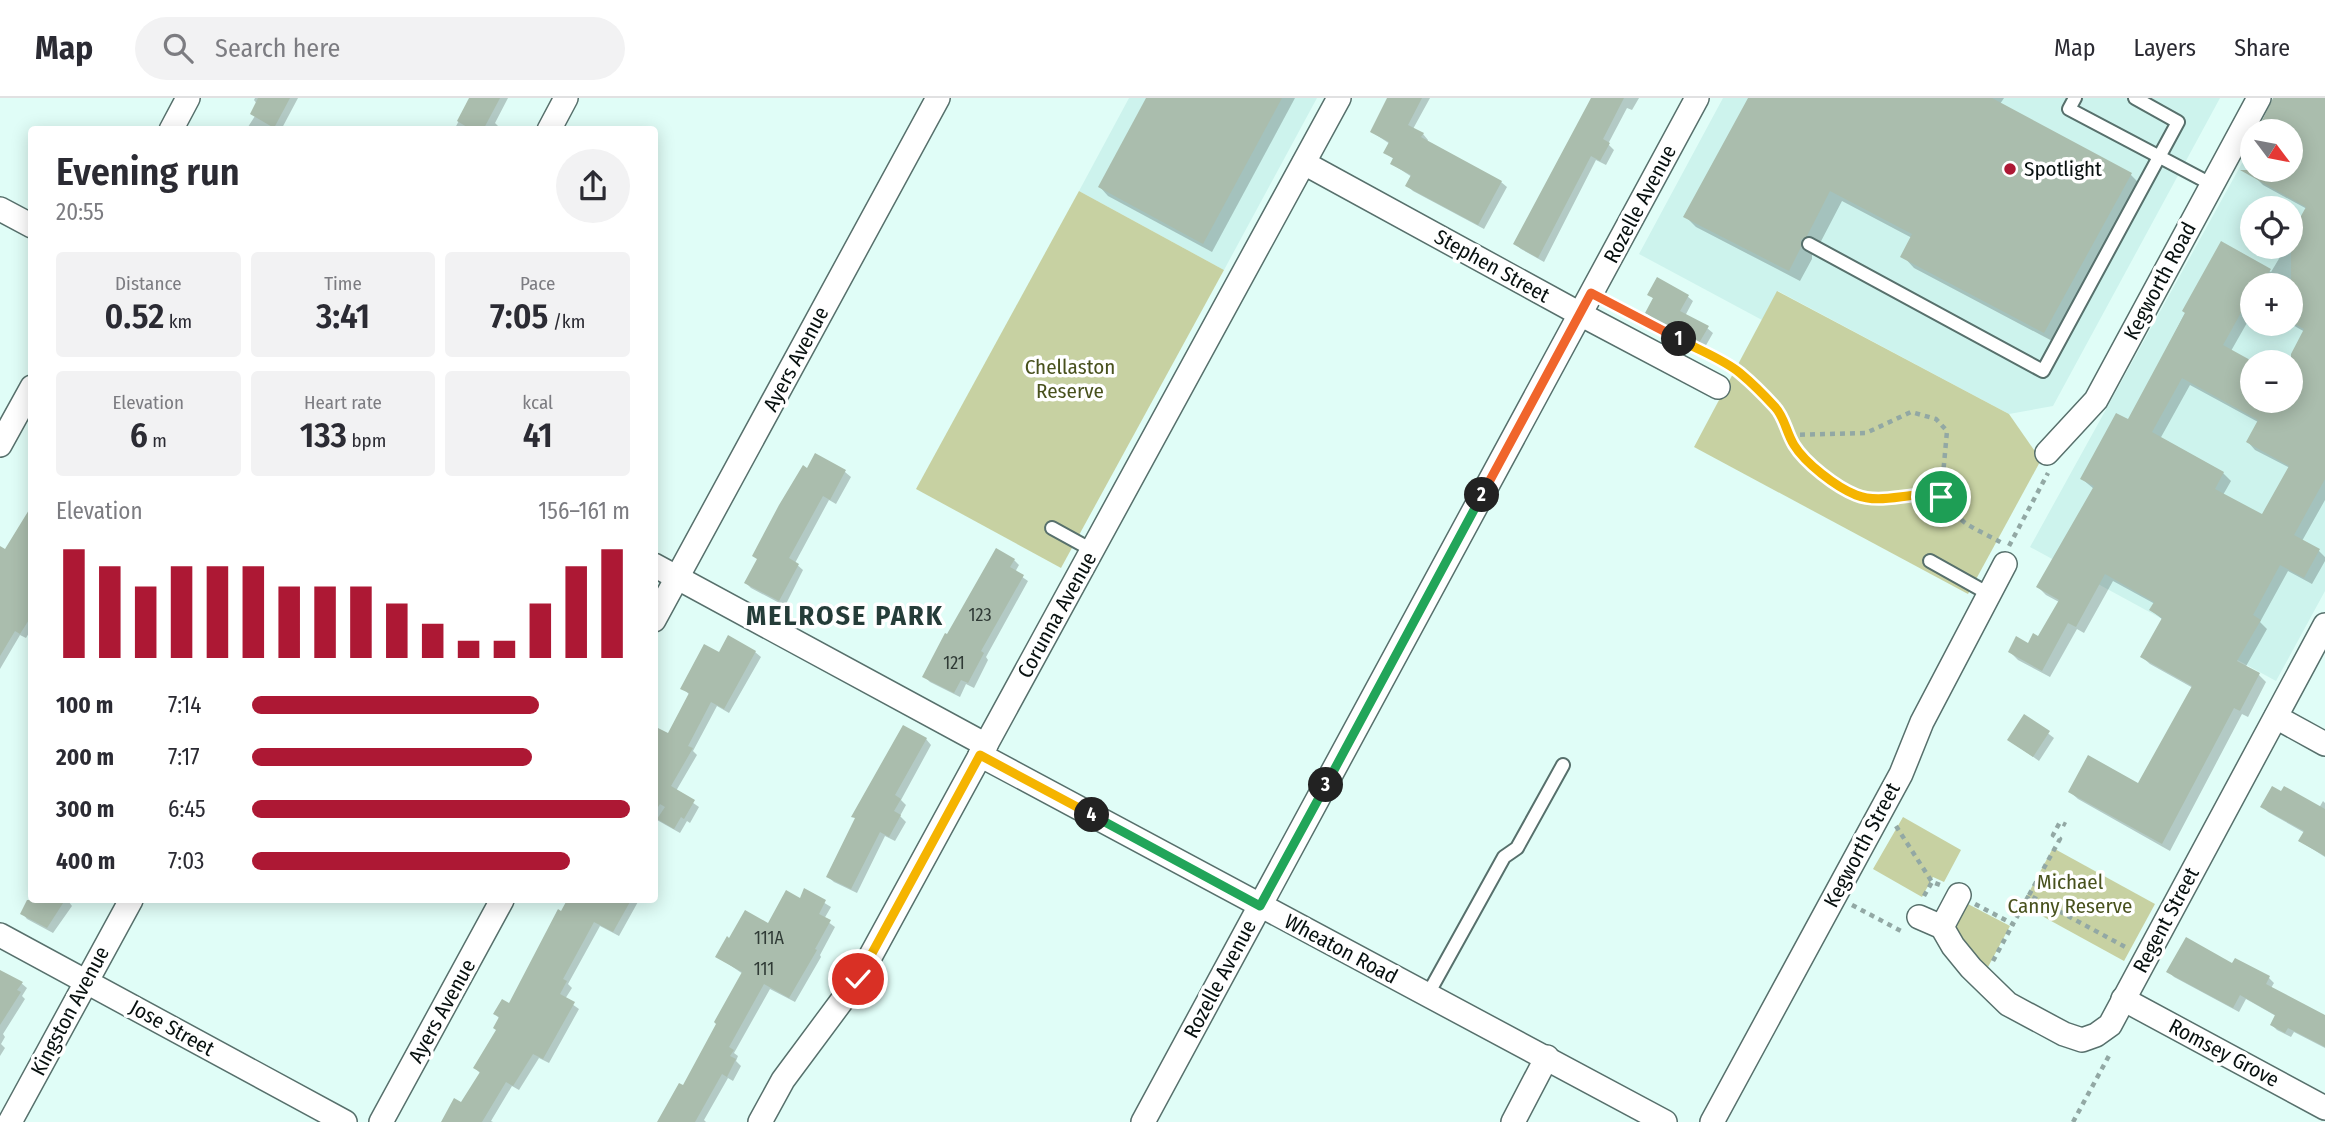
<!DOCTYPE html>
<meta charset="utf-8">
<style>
:root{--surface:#fff;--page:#f2f2f3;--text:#2b2b33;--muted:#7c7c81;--line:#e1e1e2;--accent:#ad1834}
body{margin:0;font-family:"Fira Sans Condensed",sans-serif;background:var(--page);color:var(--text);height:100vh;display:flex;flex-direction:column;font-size:26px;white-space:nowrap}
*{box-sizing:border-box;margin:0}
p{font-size:23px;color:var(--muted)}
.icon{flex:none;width:38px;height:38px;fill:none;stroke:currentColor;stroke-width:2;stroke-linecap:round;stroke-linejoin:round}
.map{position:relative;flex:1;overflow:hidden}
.details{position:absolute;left:28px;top:28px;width:630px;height:777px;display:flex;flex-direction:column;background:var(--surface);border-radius:7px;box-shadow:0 4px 18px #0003}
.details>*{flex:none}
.needle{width:46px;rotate:122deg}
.buttons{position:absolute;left:2240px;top:21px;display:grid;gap:14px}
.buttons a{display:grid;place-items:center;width:63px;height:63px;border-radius:50%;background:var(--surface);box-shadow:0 4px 18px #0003;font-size:35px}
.pin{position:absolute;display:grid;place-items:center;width:60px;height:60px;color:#fff;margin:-30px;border:4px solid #fff;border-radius:50%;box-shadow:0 2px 7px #0007}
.km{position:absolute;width:35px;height:35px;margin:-18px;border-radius:50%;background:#222;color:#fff;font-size:19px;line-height:35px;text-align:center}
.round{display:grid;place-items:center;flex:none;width:74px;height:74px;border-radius:37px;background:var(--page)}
.overview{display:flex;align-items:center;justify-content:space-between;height:119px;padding:0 28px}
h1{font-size:38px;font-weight:600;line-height:52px}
.figures{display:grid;grid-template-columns:repeat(3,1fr);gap:10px;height:119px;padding:7px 28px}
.figures div{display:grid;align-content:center;border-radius:7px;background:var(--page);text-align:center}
.figures b{font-size:35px;font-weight:600}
.figures small{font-size:19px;font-weight:400}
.figures p{font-size:19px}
.chart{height:196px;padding:14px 28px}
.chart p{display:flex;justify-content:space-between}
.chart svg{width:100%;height:126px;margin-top:7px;stroke:var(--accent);stroke-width:6}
ul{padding:0 28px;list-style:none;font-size:23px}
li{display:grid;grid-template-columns:112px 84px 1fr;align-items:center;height:52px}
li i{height:18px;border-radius:9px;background:var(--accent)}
header{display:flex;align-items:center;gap:42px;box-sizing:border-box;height:98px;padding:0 35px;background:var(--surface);border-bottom:2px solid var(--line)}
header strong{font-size:33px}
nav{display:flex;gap:38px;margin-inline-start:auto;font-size:24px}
.search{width:490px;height:63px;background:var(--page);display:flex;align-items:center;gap:18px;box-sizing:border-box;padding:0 24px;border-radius:38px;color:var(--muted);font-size:26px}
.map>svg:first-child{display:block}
.built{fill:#cdf3ed;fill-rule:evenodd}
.green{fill:#c7d1a2}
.shadow{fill:#0003;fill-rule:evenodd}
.building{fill:#aabdad;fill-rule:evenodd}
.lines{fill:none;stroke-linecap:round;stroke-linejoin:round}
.service-casing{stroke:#57706c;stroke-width:16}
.minor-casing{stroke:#57706c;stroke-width:26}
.path{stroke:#92a8a4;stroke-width:4.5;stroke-dasharray:5 5;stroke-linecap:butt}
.service{stroke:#fff;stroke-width:12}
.minor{stroke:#fff;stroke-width:23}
.split-1-casing{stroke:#fff;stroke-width:14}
.split-2-casing{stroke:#fff;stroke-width:14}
.split-3-casing{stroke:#fff;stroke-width:14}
.split-4-casing{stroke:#fff;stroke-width:14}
.split-5-casing{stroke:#fff;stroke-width:14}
.split-1{stroke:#f5b400;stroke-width:9}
.split-2{stroke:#f0652b;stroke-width:9}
.split-3{stroke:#22a559;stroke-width:9}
.split-4{stroke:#22a559;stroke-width:9}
.split-5{stroke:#f5b400;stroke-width:9}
.poi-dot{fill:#ad1834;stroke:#fff;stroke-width:2.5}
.labels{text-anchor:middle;stroke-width:7;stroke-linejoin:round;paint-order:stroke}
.number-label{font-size:18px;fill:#303b36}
.poi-label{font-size:21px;fill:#07100f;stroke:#fff;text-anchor:start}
.street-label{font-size:21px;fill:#07100f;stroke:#fff}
.park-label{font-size:21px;fill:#48511d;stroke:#fff}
.district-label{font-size:28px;font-weight:bold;letter-spacing:2px;fill:#253d39;stroke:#fff}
</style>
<header>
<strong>Map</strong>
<div class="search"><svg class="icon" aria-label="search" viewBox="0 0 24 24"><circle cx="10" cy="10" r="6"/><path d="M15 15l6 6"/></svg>Search here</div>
<nav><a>Map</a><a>Layers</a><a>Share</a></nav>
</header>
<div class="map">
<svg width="2325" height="1024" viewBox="0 0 2325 1024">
<rect width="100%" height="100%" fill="#e0fdf7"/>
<!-- built -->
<g class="built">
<path d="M1129 0H1317L1224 172 1079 93Z"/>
<path d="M1723 0H2220L2053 308 2009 316 1778 193 1762 222 1639 156Z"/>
<path d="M2278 0H2325V493L2276 583 2030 449 2252 47V72H2291V33H2260ZM2252 110H2291V149H2252ZM2252 187H2291V226H2252ZM2252 264H2291V303H2252Z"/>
</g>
<!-- green -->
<g class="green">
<path d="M1079 93 1224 172 1061 470 916 391Z"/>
<path d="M1777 193 2009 316 2041 362 1968 496 1694 349Z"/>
<path d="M1903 719 1961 752 1944 784 1933 779 1922 799 1873 771Z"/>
<path d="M2053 750 2155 806 2124 863 2022 807Z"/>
<path d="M1966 805 2010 828 1988 869 1979 861 1954 830Z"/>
</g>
<!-- shadow -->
<g class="shadow">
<path d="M255 0H298L281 32H246L255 18 257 6 254 2Z"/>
<path d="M471 0H508L495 25 499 29 498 32H454Z"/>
<path d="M1148 0H1295L1212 154 1108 98 1100 89Z"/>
<path d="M1391 0H1430L1413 31 1423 36 1428 42 1427 44 1501 84 1507 89 1484 131 1413 93 1408 88 1412 79 1392 66 1394 61 1385 55 1390 46 1372 34Z"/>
<path d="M1593 0H1639L1632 12 1627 10 1608 46 1614 52 1606 67 1596 62 1544 164 1521 151 1515 146Z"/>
<path d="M1750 0H2004L2000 6 2131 77 2142 88 2056 245 1914 170 1903 158 1912 140 1842 103 1818 149 1812 154V161L1800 183 1696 129 1685 118Z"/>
<path d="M2276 0H2325V402L2302 443 2319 453 2325 459V463L2312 486 2288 473 2260 524 2267 531 2245 570 2259 577 2266 584 2248 619 2242 616 2170 753 2078 701 2070 694 2138 688 2193 590 2150 566 2142 559 2163 522 2151 512 2155 506 2113 483 2084 535 2077 531 2050 579 2018 562 2010 554 2028 547 2039 541 2059 504 2046 497 2038 489 2094 391 2082 381 2129 324 2221 145 2271 174 2286 149H2291V140L2307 111 2263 87 2255 79 2259 72H2291V33H2259ZM2252 187H2291V226L2305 234 2288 264H2291V303H2252V265L2231 253 2252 216ZM2190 287 2258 324 2248 344 2255 352 2290 370 2263 418 2223 397 2231 383 2223 375 2160 341Z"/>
<path d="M1649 196 1687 198 1693 203 1685 218 1707 230 1713 235 1705 249 1652 220 1647 215 1654 201Z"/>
<path d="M816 358 845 374 851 379 836 406 829 402 795 465 803 472 785 508 751 490 746 485Z"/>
<path d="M0 459 32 525V530L26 540 20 537 0 571Z"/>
<path d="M1014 462 1019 467 1015 474 1028 483 986 559 988 562 974 590 966 586 960 599 930 584 924 578 948 538Z"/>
<path d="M729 539 755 554 761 559 729 615 717 608 693 653 697 657 676 693 699 709 690 725 687 723 680 735 657 722 654 727V641L668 638 690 597 682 590 719 556Z"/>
<path d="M2025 618 2054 640 2039 663 2009 642Z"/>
<path d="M926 641 931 647 901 702 906 707 900 718 906 724 895 743 885 738 857 795 834 784 828 779Z"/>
<path d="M2323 703 2325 705V759L2300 743 2305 735 2268 714 2262 708 2319 710Z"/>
<path d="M805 793 831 809 824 821 835 829 820 857 821 859 795 904 770 891 734 955 738 958 736 963 741 968 733 983 728 980 704 1022 706 1024H659L683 990 743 876 718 859 769 827 800 802Z"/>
<path d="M32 797V802H71L69 804 72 808 53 835 27 821 22 815Z"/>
<path d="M569 802H639L619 838 600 828 568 886 572 890 565 901 579 911 549 965 539 960 519 992 512 988 491 1023 493 1024H443L462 1006 481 976 475 970 498 932 500 921 495 916 510 907Z"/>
<path d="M2233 868 2269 880 2274 885 2271 890 2325 919V950L2294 934 2291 939 2277 932 2272 927 2276 918 2246 901 2239 914 2174 879 2168 873Z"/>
<path d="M0 874 21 885 27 890 22 898 25 901 3 936 5 939 1 946 5 950 0 958Z"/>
</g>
<!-- building -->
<g class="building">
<path d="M258 0H290L274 30 250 16Z"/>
<path d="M469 0H500L483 32H472L457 23Z"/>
<path d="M1146 0H1282L1203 146 1098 89Z"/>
<path d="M1387 0H1422L1408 27 1424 35 1421 39 1502 83 1478 127 1405 88 1411 77 1390 66 1393 60 1383 55 1389 44 1370 34Z"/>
<path d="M1591 0H1624L1603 41 1610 45 1600 63 1591 58 1538 160 1513 146Z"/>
<path d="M1748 0H1992L2132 75 2044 235 1900 159 1912 136 1830 93 1807 138 1801 142V149L1789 173 1683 119Z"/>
<path d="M2273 0H2325V381L2294 437 2320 451 2304 480 2280 467 2253 517 2261 522 2237 563 2260 575 2240 613 2234 610 2162 746 2068 694 2088 657 2138 685 2192 588 2140 559 2162 520 2149 512 2154 504 2105 476 2076 529 2068 525 2042 573 2008 554 2016 538 2028 545 2033 535 2038 538 2059 502 2036 489 2094 388 2080 381 2116 315 2128 321 2185 215 2182 213 2221 143 2271 171 2261 187H2252V195L2223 247 2252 263V303H2291V256L2304 231 2291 224V136L2306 109 2240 72H2291V33H2257ZM2182 280 2258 322 2246 344 2289 368 2262 416 2215 391 2224 374 2152 334Z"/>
<path d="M1657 179 1689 197 1680 213 1709 228 1699 245 1645 215 1653 200 1647 197Z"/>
<path d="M815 355 846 372 830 402 823 398 789 460 799 466 779 503 744 485 757 461 752 458 779 407 803 367 807 370Z"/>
<path d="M32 407V517L20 536 15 533 0 558V448L5 451Z"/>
<path d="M996 450 1015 461 1010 469 1024 477 981 553 984 555 968 585 961 582 954 595 922 579 945 535 947 536Z"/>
<path d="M728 537 756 553 724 611 711 604 688 648 693 650 671 688 695 702 684 721 681 719 674 731 657 721 665 709 660 706 654 715V628L668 635 689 595 680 591 704 546 719 554Z"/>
<path d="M2024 616 2050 633 2033 659 2007 642Z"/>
<path d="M903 627 927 640 895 697 901 701 894 713 901 717 889 739 880 734 851 791 826 779 855 720 851 719Z"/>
<path d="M2272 688 2281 693 2284 688 2325 711V758L2298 743 2304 733 2260 709Z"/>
<path d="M804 790 826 802 819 816 831 822 815 851 817 852 789 900 764 886 729 949 734 952 730 958 736 961 727 979 722 976 695 1024H657L679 985 683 987 716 926 714 924 742 874 715 859 727 838 729 840 745 812 768 825 786 792 800 800Z"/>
<path d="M27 802H65L47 830 20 816Z"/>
<path d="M567 802H631L613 834 594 824 563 881 567 883 560 896 575 904 543 961 533 956 513 988 506 984 482 1024H441L454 1000 461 1004 480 974 473 970 496 932 493 930 499 919 493 916 502 901 509 905 558 811 561 813Z"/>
<path d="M2186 839 2232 865 2235 860 2270 878 2266 886 2325 917V949L2288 930 2285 935 2270 927 2275 917 2240 897 2233 910 2166 874Z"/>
<path d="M0 872 23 884 17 892 21 894 0 927Z"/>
</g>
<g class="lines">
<!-- service casing -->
<g class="service-casing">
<g id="service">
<path d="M2075 0 2069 11 2211 86"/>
<path d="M1809 146 2043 273 2178 24 2135 0"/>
<path d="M1052 430 1092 452"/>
<path d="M1930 463 1989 496"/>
<path d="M1428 896 1504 759 1517 750 1563 667"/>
</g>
</g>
<!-- minor casing -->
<g class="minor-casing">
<g id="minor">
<path d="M171 32 188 0"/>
<path d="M549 32 566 0"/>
<path d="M1304 65 1580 216 1718 289"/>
<path d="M0 111 32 128"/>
<path d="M0 347 32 289"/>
<path d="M2047 355 2096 302 2259 0"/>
<path d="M654 467 986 647"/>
<path d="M654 522 938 0"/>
<path d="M2276 619 2325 646"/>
<path d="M980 657 1665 1024"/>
<path d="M1919 819 1942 829 1953 848 1971 870 2008 906 2064 936 2082 942 2096 937 2110 927 2325 527"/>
<path d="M1942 829 1959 797"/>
<path d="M0 837 345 1024"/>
<path d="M2123 901 2325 1010"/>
<path d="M10 1024 131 802"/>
<path d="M381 1024 502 802"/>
<path d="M760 1024 783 982 858 881 1339 0"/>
<path d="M1143 1024 1697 0"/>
<path d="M1513 1024 1547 959"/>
<path d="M1712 1024 1901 676 1922 624 2005 466"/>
</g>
</g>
<!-- path -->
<g class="path">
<path d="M1730 269C1750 279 1772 301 1783 321 1790 332 1791 344 1799 354 1808 365 1821 374 1832 382 1855 399 1879 403 1908 398 1919 397 1928 394 1939 398 1955 404 1954 416 1964 424 1975 432 1990 438 2002 445"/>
<path d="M1790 337 1866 335 1911 314 1936 321 1947 333 1941 399"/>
<path d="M2009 448 2048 375"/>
<path d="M1896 728 1932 784 1940 787"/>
<path d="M2029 797 2060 741 2053 737 2060 724 2066 727"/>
<path d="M1924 798 1932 784"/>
<path d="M1975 806 2013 826 2029 797 2129 851"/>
<path d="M1852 807 1903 834"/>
<path d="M1993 863 2013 826"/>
<path d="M2073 1024 2111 954"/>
</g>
<!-- service -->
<use href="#service" class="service"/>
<!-- minor -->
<use href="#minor" class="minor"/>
</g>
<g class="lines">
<!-- split-1 casing -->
<g class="split-1-casing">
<path id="split-1" d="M1679 241C1698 252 1723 261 1740 275 1752 285 1764 297 1775 309 1785 320 1786 334 1794 347 1805 365 1836 389 1856 397 1884 408 1914 391 1941 399"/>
</g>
<!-- split-2 casing -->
<g class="split-2-casing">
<path id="split-2" d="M1482 397 1591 195 1679 241"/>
</g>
<!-- split-3 casing -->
<g class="split-3-casing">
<path id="split-3" d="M1326 687 1482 397"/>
</g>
<!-- split-4 casing -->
<g class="split-4-casing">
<path id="split-4" d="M1092 717 1260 808 1326 687"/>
</g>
<!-- split-5 casing -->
<g class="split-5-casing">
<path id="split-5" d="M858 881 980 657 1092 717"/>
</g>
<!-- split-1 -->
<use href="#split-1" class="split-1"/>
<!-- split-2 -->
<use href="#split-2" class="split-2"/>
<!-- split-3 -->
<use href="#split-3" class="split-3"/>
<!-- split-4 -->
<use href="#split-4" class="split-4"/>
<!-- split-5 -->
<use href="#split-5" class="split-5"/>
</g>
<!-- markers -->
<circle class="poi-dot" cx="2010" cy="71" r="7"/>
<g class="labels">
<!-- number labels -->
<g class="number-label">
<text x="980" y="523">123</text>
<text x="954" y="571">121</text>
<text x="769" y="846">111A</text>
<text x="764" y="877">111</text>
</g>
<!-- poi labels -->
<g class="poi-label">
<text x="2024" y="78">Spotlight</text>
</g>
<!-- street labels -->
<g class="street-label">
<text transform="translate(1640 106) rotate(-62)" y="7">Rozelle Avenue</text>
<text transform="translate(1492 168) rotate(29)" y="7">Stephen Street</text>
<text transform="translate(2160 183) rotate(-62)" y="7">Kegworth Road</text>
<text transform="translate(796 261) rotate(-62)" y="7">Ayers Avenue</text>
<text transform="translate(1057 517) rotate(-61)" y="7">Corunna Avenue</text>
<text transform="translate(1862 747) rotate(-62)" y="7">Kegworth Street</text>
<text transform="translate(2166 822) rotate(-62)" y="7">Regent Street</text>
<text transform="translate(1341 851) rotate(28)" y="7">Wheaton Road</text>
<text transform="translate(1220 881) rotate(-62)" y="7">Rozelle Avenue</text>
<text transform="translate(70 913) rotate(-62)" y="7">Kingston Avenue</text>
<text transform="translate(442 913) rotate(-61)" y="7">Ayers Avenue</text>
<text transform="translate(172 930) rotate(29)" y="7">Jose Street</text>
<text transform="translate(2224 955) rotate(28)" y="7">Romsey Grove</text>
</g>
<!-- park labels -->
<g class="park-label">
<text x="1070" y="276">Chellaston<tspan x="1070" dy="24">Reserve</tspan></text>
<text x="2070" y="791">Michael<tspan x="2070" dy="24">Canny Reserve</tspan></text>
</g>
<!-- district labels -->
<g class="district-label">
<text x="845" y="527">MELROSE PARK</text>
</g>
</g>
</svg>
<div class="buttons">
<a><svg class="needle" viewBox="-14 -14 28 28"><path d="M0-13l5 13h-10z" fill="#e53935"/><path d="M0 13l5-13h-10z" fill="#7c7c81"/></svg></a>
<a><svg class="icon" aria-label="locate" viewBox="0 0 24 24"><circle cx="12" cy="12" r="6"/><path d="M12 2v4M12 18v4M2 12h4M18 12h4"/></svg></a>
<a>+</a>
<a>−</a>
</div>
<div class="pin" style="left:1941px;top:399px;background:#1e9e55"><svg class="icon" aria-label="arrive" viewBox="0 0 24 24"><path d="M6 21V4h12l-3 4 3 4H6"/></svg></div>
<div class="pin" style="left:858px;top:881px;background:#d93025"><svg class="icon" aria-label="check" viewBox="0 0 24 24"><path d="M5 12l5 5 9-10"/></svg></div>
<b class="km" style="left:1679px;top:241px">1</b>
<b class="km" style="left:1482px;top:397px">2</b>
<b class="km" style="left:1326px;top:687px">3</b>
<b class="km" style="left:1092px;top:717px">4</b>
<section class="details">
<div class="overview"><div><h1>Evening run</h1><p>20:55</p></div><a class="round"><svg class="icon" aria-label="share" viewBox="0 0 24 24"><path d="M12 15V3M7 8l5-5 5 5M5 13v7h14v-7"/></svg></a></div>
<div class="figures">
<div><p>Distance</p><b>0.52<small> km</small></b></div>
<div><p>Time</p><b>3:41</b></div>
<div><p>Pace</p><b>7:05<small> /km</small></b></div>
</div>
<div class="figures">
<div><p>Elevation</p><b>6<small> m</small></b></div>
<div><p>Heart rate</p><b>133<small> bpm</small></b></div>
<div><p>kcal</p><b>41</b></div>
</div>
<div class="chart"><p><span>Elevation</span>156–161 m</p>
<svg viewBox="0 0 160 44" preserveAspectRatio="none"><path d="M5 44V6M15 44V12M25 44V19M35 44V12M45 44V12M55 44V12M65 44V19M75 44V19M85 44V19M95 44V25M105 44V32M115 44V38M125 44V38M135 44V25M145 44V12M155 44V6"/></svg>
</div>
<ul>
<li><b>100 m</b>7:14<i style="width:76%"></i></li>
<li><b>200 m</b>7:17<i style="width:74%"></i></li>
<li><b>300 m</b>6:45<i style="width:100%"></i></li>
<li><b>400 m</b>7:03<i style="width:84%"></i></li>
</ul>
</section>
</div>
